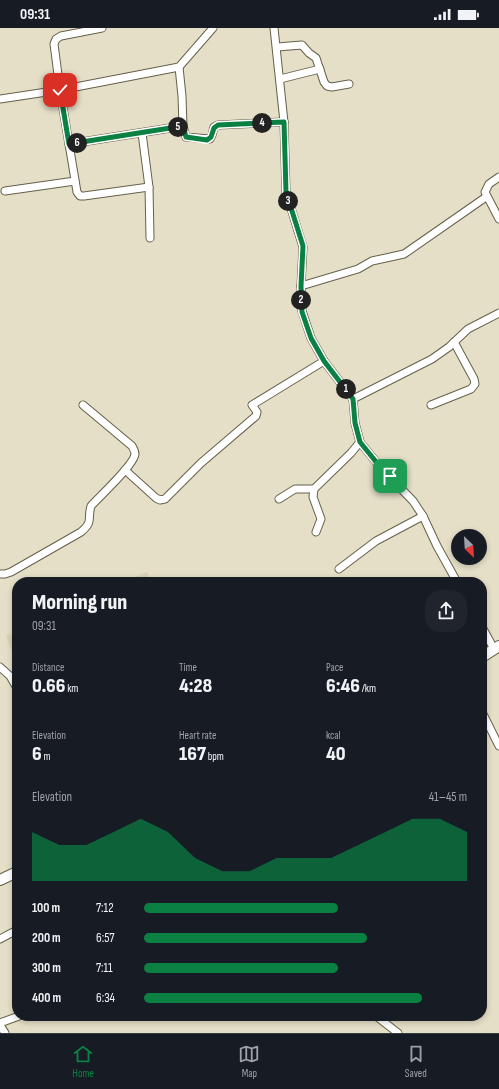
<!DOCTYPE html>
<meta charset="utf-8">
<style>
:root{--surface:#171b24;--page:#20242c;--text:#f1f3f6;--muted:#9ea1a6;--line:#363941;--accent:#0b8043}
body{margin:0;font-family:"Sofia Sans Condensed",sans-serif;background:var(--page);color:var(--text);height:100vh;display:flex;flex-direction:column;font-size:15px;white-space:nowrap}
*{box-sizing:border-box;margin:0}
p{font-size:13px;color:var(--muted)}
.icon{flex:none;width:22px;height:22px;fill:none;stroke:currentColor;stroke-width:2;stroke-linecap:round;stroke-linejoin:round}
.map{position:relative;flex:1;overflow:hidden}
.details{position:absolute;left:12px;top:549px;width:475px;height:444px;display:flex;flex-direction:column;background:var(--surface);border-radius:16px;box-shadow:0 2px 6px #0003}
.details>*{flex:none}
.needle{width:26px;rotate:155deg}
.tools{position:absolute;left:451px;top:501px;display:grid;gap:8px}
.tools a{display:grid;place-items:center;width:36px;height:36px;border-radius:50%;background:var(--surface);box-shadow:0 2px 6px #0003;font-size:20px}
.pin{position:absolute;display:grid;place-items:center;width:34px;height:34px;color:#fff;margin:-17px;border-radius:8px;box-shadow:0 2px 6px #0006}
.km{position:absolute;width:20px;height:20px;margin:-10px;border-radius:50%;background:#222;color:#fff;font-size:11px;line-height:20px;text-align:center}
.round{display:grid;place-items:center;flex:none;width:42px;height:42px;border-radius:16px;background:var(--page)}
.headline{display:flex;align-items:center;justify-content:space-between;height:68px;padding:0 20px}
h1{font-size:22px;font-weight:800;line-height:30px}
.metrics{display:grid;grid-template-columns:repeat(3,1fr);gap:6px;height:68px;padding:4px 20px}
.metrics div{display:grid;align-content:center}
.metrics b{font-size:20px;font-weight:800}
.metrics small{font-size:11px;font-weight:400}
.metrics p{font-size:11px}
.chart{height:112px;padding:8px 20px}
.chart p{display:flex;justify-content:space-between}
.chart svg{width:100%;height:72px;margin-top:4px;fill:var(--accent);opacity:.7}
ul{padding:0 20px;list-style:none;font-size:13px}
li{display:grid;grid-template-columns:64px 48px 1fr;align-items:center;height:30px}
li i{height:10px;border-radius:5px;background:var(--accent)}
.status{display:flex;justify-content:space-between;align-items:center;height:28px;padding:0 20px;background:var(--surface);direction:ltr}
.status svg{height:11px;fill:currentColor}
.menu{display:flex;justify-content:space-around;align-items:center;height:56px;border-top:1px solid var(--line);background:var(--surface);font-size:11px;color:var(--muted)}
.menu a{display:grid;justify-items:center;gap:2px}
.menu .current{color:var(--accent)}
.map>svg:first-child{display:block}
.built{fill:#dad3b4}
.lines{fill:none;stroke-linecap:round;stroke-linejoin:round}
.minor-casing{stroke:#65604b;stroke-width:9}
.secondary-casing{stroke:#65604b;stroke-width:12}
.minor{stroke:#fff;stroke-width:7}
.secondary{stroke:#fff;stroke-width:10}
.route-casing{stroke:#fff;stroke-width:8}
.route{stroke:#0b8043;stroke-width:5}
</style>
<div class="status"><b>09:31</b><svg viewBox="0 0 49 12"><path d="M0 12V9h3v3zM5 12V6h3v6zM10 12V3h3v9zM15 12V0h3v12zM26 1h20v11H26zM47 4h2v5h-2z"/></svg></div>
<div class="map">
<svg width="499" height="1005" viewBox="0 0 499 1005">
<rect width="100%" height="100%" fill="#e5dfc7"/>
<!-- built -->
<g class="built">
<path d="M147 544 152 554H125Z"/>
<path d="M17 603V638L6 608Z"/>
</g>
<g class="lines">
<!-- minor casing -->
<g class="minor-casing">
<g id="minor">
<path d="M102 0 61 8 56 11 54 16 60 62 77 164 80 168H84L149 159"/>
<path d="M274 0 284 94 286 164 303 219 301 258 302 283 311 310 324 333 353 371 355 395 360 414 381 440 413 473 423 488 437 518 457 554"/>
<path d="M277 19 302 17 309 25 316 30 324 54 327 58 332 59 349 56"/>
<path d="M179 39 182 68 183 98 186 109 210 111 212 107 214 99 218 97 284 94"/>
<path d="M280 51 320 41"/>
<path d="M0 71 60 62 179 39 213 0"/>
<path d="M142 105 149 159 150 210"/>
<path d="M69 116 183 98"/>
<path d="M499 149 489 156 485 164 499 191"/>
<path d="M5 163 75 153"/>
<path d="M301 258 358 241 372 233 404 226 486 169"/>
<path d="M353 371 432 331 449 319 468 301 499 285"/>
<path d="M431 377 471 361 475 356 474 351 454 314"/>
<path d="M125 442 156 470 160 472 165 471 201 435 256 388 257 384 252 377 324 333"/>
<path d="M279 471 295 461H314"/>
<path d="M316 504 321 491 313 469 314 461 351 425 360 414"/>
<path d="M339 541 376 513 423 488"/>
<path d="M0 546H5L11 544 81 504C94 493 87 491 91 478 99 469 134 437 135 426 135 423 133 420 132 418L83 377"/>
<path d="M482 599 494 621"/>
<path d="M0 639 10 648 17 660"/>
<path d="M482 684 499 718"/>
<path d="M0 911 17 902"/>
<path d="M376 988 398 1005"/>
<path d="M0 995 19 988"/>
<path d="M0 997 5 1005"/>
</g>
</g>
<!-- secondary casing -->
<g class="secondary-casing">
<g id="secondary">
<path d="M482 629 499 618"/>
<path d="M0 852 17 844"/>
</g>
</g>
<!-- minor -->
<use href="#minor" class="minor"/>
<!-- secondary -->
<use href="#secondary" class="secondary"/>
</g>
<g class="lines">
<!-- route casing -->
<g class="route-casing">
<path id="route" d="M60 62 69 116 183 98 186 109 207 112 211 109 214 100 218 97 284 94 286 164 303 218 301 258 302 284 311 310 324 333 353 371 355 395 360 414 381 440 390 448"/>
</g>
<!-- route -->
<use href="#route" class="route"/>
</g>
</svg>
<div class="tools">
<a><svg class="needle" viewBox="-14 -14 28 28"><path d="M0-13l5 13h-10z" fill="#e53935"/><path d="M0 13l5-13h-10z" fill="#9ea1a6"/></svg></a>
</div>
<div class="pin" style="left:390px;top:448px;background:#1e9e55"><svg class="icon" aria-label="arrive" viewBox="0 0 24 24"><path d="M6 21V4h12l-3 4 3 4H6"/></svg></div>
<div class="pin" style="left:60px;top:62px;background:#d93025"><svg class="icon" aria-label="check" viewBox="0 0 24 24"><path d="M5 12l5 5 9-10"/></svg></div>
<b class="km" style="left:346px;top:361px">1</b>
<b class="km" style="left:301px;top:272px">2</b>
<b class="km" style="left:288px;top:173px">3</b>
<b class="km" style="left:262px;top:95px">4</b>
<b class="km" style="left:178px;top:99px">5</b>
<b class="km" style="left:77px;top:115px">6</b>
<section class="details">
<div class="headline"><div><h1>Morning run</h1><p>09:31</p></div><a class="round"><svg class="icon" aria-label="share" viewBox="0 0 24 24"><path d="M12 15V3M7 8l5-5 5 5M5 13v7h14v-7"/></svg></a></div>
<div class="metrics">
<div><p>Distance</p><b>0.66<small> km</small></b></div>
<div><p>Time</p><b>4:28</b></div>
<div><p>Pace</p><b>6:46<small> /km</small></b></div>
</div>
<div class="metrics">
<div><p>Elevation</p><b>6<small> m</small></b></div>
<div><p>Heart rate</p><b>167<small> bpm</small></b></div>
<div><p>kcal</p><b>40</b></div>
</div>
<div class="chart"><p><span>Elevation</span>41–45 m</p>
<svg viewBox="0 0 160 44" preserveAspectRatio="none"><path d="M0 44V14L10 22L20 22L30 14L40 6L50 14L60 30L70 38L80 38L90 30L100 30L110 30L120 22L130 14L140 6L150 6L160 14V44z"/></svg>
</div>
<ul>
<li><b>100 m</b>7:12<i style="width:60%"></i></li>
<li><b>200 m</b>6:57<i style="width:69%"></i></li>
<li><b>300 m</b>7:11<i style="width:60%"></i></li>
<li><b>400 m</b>6:34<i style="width:86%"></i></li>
</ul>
</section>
</div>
<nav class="menu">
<a class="current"><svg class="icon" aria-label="home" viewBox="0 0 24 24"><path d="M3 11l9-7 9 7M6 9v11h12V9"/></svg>Home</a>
<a><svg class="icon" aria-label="map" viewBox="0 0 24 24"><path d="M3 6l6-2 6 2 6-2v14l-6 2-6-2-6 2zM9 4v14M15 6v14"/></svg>Map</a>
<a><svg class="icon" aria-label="saved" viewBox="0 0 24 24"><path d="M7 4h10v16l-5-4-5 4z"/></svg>Saved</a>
</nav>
